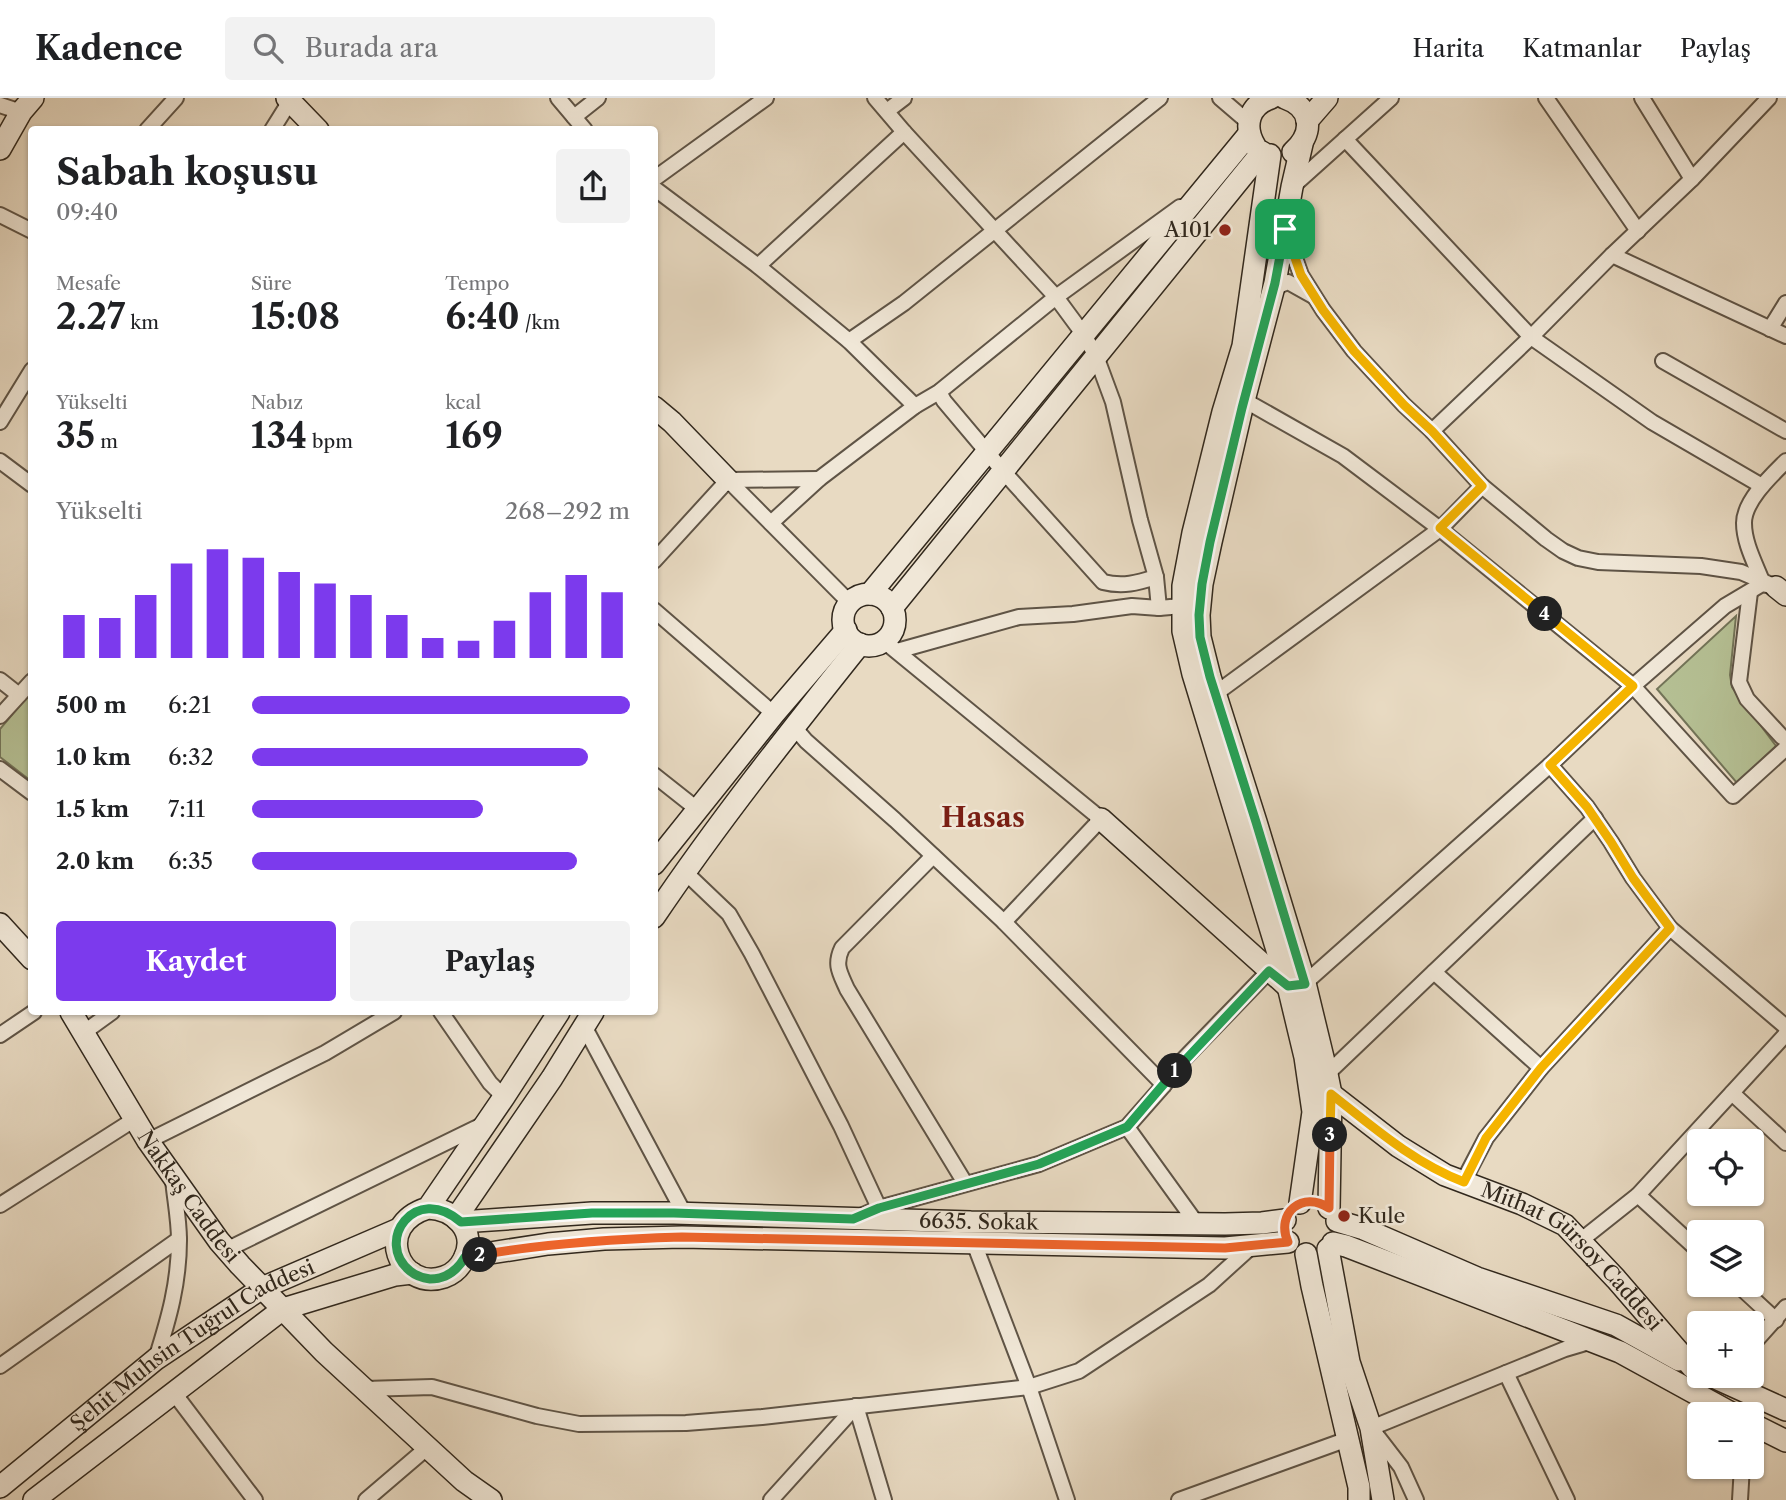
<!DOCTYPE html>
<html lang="tr">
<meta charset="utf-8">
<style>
:root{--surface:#fff;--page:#f2f2f2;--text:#202124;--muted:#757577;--line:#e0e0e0;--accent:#7c3aed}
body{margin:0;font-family:"Libre Caslon Text",serif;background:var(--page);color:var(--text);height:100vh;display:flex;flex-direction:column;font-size:26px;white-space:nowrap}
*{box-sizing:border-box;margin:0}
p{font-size:23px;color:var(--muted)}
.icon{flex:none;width:38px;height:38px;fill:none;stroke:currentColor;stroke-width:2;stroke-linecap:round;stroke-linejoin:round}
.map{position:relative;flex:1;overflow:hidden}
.sheet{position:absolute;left:28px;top:28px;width:630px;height:889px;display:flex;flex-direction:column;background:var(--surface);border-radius:7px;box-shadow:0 2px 5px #0004}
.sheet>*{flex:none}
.buttons{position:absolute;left:1687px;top:1031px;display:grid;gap:14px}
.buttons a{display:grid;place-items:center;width:77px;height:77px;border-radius:7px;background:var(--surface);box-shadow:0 2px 5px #0004;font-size:35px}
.pin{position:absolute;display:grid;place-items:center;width:60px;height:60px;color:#fff;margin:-30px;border-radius:14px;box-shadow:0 4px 10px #0006}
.km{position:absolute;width:35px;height:35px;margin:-18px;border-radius:50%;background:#222;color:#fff;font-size:19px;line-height:35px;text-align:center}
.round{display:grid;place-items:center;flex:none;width:74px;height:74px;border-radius:7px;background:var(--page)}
.head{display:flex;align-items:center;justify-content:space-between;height:119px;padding:0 28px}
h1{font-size:38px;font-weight:700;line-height:52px}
.figures{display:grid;grid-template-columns:repeat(3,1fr);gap:10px;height:119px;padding:7px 28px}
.figures div{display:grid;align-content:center}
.figures b{font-size:35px;font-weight:700}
.figures small{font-size:19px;font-weight:400}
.figures p{font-size:19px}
.chart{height:196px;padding:14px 28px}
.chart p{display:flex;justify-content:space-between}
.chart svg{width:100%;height:126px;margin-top:7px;stroke:var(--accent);stroke-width:6}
.button{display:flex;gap:14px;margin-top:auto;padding:14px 28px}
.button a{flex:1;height:80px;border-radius:7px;background:var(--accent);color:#fff;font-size:28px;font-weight:700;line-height:80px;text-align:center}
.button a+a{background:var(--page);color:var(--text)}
ul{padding:0 28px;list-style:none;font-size:23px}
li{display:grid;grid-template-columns:112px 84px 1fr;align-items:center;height:52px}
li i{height:18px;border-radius:9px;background:var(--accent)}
header{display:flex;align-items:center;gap:42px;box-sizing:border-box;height:98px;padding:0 35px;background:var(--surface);border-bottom:2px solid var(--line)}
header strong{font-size:33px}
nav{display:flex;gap:38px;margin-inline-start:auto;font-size:24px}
.search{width:490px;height:63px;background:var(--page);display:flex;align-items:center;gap:18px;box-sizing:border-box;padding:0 24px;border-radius:7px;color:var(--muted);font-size:26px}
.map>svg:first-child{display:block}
.green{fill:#b5c094;stroke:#737458;stroke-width:2}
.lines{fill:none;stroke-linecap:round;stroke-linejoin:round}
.street-casing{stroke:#5f5446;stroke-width:18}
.secondary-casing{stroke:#31281d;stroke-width:24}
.street{stroke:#f0e7d7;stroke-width:14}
.secondary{stroke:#f0e7d7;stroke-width:21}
.split-1-casing{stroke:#fff;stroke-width:14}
.split-2-casing{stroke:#fff;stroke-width:14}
.split-3-casing{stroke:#fff;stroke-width:14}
.split-4-casing{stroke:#fff;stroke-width:14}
.split-5-casing{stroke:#fff;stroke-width:14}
.split-1{stroke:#22a559;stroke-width:9}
.split-2{stroke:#22a559;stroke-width:9}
.split-3{stroke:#f0652b;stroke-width:9}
.split-4{stroke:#f5b400;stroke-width:9}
.split-5{stroke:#f5b400;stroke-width:9}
.poi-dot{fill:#8f2418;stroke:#f0e7d7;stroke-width:2.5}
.labels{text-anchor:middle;stroke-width:5;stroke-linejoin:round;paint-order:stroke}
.poi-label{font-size:21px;fill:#31281d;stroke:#f0e7d7;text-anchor:end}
.street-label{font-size:21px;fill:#31281d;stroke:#f0e7d7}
.district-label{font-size:28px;font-weight:bold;fill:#7a1f14;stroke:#f0e7d7}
</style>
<header>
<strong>Kadence</strong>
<div class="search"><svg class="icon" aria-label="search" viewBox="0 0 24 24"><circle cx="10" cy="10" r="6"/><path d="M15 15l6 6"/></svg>Burada ara</div>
<nav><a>Harita</a><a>Katmanlar</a><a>Paylaş</a></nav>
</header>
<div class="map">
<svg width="1786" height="1402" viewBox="0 0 1786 1402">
<rect width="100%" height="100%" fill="#e8dac2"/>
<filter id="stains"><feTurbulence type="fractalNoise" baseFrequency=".00286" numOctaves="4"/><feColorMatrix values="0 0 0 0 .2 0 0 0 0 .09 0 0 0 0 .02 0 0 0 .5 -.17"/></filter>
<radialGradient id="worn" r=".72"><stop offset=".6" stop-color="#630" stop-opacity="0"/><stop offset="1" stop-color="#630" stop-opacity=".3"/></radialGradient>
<!-- green -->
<g class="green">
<path d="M1736 518 1730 577 1732 589 1776 648 1737 685 1657 591Z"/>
<path d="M31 594V683L0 659V631Z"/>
</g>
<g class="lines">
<!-- street casing -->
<g class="street-casing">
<g id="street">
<path d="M558 0 585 32"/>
<path d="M875 0 904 34 1056 199 1180 109"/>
<path d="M1220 0 1248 24"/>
<path d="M1546 0 1638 133"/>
<path d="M1642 0 1692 81"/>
<path d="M0 7 21 14"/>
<path d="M887 13 904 0"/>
<path d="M574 19 598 0"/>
<path d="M147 32 176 0"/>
<path d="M272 32 292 0"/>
<path d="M1345 41 1531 239 1652 324 1762 388"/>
<path d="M654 81 766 0"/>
<path d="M1293 88 1391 0"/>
<path d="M654 90 758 168 849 243 915 308"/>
<path d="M0 117 32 133"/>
<path d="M1285 132 1301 177 1323 212 1354 253 1404 307 1432 333 1482 388 1546 441 1563 453 1578 460 1598 464 1701 468 1741 474 1776 489"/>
<path d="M1612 157 1786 238"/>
<path d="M758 168 904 34"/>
<path d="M1272 197 1278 188 1288 184 1313 198"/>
<path d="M1770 231 1786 205"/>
<path d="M849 243 904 205 1160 0"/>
<path d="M1663 263 1786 333"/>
<path d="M939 294 944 303 1003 373 1103 484C1123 489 1137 485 1156 479"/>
<path d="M1244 302 1343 358 1440 431 1633 588 1733 698 1786 650"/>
<path d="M0 324 32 272"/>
<path d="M1432 333 1531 239 1612 157 1692 81 1769 0"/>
<path d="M0 363 32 387"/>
<path d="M728 382 850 505"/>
<path d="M771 425 819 381 915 308 939 294 1056 199 1084 237 1096 258 1113 304 1140 422 1156 479 1159 510"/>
<path d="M654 463 728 382 819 381"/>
<path d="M1762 483C1755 465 1744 445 1744 425 1744 403 1771 378 1786 363"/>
<path d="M1750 494 1739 584 1747 601 1782 639 1786 641"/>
<path d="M654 512 774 616"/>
<path d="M884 543 1101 721 1004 824"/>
<path d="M897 553 1019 519 1073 516 1132 508 1159 510 1182 508"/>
<path d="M0 582 19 597"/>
<path d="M1215 596 1440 431 1482 388"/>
<path d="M0 618 32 583"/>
<path d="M794 629 806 643 895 722 1004 824 1164 987"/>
<path d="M1550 667 1587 709 1611 744 1633 780 1670 830 1786 929"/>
<path d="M0 671 32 695"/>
<path d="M654 677 697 711"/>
<path d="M933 758 842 850C834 867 840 875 847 891L965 1085"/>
<path d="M685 774 729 816 752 856 841 1028 879 1110"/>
<path d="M1434 874 1541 970 1486 1040 1463 1084"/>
<path d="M1298 887 1305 885 1550 667 1633 588 1725 508 1762 486 1771 488"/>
<path d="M441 914 490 985 504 999"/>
<path d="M584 928 684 1115"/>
<path d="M83 935 112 914"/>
<path d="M0 937 34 914"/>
<path d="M1541 970 1670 830"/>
<path d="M1327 976 1595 720"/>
<path d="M1732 995 1786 1045"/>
<path d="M1127 1029 1197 1126"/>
<path d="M148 1043 325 955 394 914"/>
<path d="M1638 1097 1699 1153"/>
<path d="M0 1107 135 1021"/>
<path d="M861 1118 879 1110 1039 1066 1127 1029 1164 987 1180 965 1269 873"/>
<path d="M1580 1143 1638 1097 1786 936"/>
<path d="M974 1145 1029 1289 1067 1402"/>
<path d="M226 1152 482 1027"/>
<path d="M1737 1186 1776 1222"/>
<path d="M1752 1247 1786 1209"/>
<path d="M156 1261C169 1220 179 1185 179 1142 179 1122 175 1102 173 1082"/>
<path d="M0 1268 179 1141"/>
<path d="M1506 1275 1567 1402"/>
<path d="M365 1291 432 1289 537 1318 579 1326 686 1325 762 1319 1029 1289 1079 1273 1209 1187 1252 1148"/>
<path d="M174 1295 255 1402"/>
<path d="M856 1308 884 1402"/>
<path d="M366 1402 428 1349"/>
<path d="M771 1402 856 1308"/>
<path d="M1179 1402 1348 1341"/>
<path d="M1416 1402 1401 1369 1371 1330 1565 1251 1592 1243"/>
<path d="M1740 1402 1742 1368"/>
</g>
</g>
<!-- secondary casing -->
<g class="secondary-casing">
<g id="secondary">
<path d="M287 0 318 32"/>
<path d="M1285 0C1313 10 1314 35 1293 54"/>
<path d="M1307 23 1327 0"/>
<path d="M1302 46 1292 89 1275 185 1242 310 1211 444 1202 486 1199 517 1200 539 1210 579 1256 724 1305 885 1327 976 1331 996 1329 1110"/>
<path d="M1255 48C1243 28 1249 7 1271 0"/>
<path d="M0 51 21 14 33 0"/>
<path d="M1270 57 1243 248 1223 314 1193 435 1183 488V533L1193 576 1288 888 1305 959 1313 1014 1300 1105"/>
<path d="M654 309 672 324 728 382"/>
<path d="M1776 489 1786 497"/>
<path d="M870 496 1249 36"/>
<circle cx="869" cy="522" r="26"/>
<path d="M892 510 1262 54"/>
<path d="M1101 721 1287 888"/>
<path d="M654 766 774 616 846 532"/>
<path d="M654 819C718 724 789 635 860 546"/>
<path d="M0 826 32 861"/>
<path id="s1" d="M71 914 148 1043 219 1143 240 1167 324 1254 464 1383 491 1402"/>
<path id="s2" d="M1331 996 1398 1048 1445 1077 1522 1106 1565 1127 1616 1181 1693 1270"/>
<path d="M428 1110C454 1111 478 1133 464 1161 460 1169 453 1176 444 1179 399 1194 372 1127 428 1110L504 999 559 914"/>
<path d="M456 1120 552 980 593 914"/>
<path d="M1337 1123 1364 1131 1477 1180 1616 1227 1679 1262"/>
<path id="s3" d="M461 1124 592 1115H674L971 1124 1225 1126 1262 1125 1285 1122"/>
<path d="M1333 1145 1346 1148 1620 1254 1733 1316"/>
<path d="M1328 1151 1349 1264 1371 1330 1383 1402"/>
<path d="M1306 1156 1312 1188 1359 1389V1402"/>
<path d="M465 1159 548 1146 604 1141 682 1139 1225 1150 1288 1144"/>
<path d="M1711 1278 1786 1312"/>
<path d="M1752 1326 1786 1343"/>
<path id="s4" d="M0 1389 156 1261 262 1190 399 1131"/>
<path d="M34 1402 283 1211 395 1177 412 1175"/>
</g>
</g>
<!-- street -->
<use href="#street" class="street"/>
<!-- secondary -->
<use href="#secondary" class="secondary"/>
</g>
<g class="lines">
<!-- split-1 casing -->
<g class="split-1-casing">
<path id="split-1" d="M1175 973 1269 873 1288 888 1305 886 1256 724 1210 579 1200 539 1199 517 1202 486 1210 444 1242 310 1275 185 1285 131"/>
</g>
<!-- split-2 casing -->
<g class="split-2-casing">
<path id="split-2" d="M480 1157 465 1159C457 1173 446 1181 430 1181 422 1180 416 1178 410 1173 374 1144 415 1084 461 1124L592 1115H674L853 1121 879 1110 1039 1066 1127 1029 1175 973"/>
</g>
<!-- split-3 casing -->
<g class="split-3-casing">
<path id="split-3" d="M480 1157C547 1145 614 1141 682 1139L1225 1150 1288 1144C1275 1115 1303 1092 1329 1110L1330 1037"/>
</g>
<!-- split-4 casing -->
<g class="split-4-casing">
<path id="split-4" d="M1330 1037 1331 996C1373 1029 1414 1065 1464 1084L1486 1040 1541 970 1670 830 1633 780 1611 744 1587 709 1550 667 1633 588 1545 516"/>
</g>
<!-- split-5 casing -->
<g class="split-5-casing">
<path id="split-5" d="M1285 131 1301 177 1323 212 1354 253 1404 307 1432 333 1482 388 1440 430 1545 516"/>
</g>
<!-- split-1 -->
<use href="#split-1" class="split-1"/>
<!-- split-2 -->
<use href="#split-2" class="split-2"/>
<!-- split-3 -->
<use href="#split-3" class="split-3"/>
<!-- split-4 -->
<use href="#split-4" class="split-4"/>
<!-- split-5 -->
<use href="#split-5" class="split-5"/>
</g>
<!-- markers -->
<g class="poi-dot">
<circle cx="1225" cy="132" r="7"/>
<circle cx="1344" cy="1118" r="7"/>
</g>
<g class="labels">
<!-- poi labels -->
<g class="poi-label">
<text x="1211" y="139">A101</text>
<text x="1358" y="1125" text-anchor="start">Kule</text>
</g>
<!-- street labels -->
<g class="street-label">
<text dy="7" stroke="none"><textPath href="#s1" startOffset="219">Nakkaş Caddesi</textPath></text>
<text dy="7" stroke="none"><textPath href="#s3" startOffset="518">6635. Sokak</textPath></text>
<text dy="7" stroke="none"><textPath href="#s2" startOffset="294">Mithat Gürsoy Caddesi</textPath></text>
<text dy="7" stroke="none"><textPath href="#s4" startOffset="240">Şehit Muhsin Tuğrul Caddesi</textPath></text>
</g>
<!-- district labels -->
<g class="district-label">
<text x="983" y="729">Hasas</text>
</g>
</g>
<rect width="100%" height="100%" filter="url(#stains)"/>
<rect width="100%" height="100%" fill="url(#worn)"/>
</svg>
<div class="buttons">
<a><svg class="icon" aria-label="locate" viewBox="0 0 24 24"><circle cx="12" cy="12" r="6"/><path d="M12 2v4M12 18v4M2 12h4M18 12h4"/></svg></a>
<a><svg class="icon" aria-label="layers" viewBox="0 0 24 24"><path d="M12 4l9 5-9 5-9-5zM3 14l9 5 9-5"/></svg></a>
<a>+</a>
<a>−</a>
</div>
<div class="pin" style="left:1285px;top:131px;background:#1e9e55"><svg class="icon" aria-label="arrive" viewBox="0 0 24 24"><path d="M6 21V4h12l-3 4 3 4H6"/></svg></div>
<b class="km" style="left:1175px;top:973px">1</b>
<b class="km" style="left:480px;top:1157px">2</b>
<b class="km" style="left:1330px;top:1037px">3</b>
<b class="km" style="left:1545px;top:516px">4</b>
<section class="sheet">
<div class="head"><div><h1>Sabah koşusu</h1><p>09:40</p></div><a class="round"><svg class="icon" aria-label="share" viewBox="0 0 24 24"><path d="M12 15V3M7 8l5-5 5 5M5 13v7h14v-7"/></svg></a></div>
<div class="figures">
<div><p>Mesafe</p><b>2.27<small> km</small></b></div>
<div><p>Süre</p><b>15:08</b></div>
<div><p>Tempo</p><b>6:40<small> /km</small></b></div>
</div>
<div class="figures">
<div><p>Yükselti</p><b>35<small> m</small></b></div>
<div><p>Nabız</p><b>134<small> bpm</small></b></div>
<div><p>kcal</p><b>169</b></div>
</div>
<div class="chart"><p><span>Yükselti</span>268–292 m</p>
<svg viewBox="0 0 160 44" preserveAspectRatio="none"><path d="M5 44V29M15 44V30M25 44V22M35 44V11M45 44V6M55 44V9M65 44V14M75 44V18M85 44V22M95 44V29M105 44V37M115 44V38M125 44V31M135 44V21M145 44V15M155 44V21"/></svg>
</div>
<ul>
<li><b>500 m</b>6:21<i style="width:100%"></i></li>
<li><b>1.0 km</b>6:32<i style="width:89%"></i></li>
<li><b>1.5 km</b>7:11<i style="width:61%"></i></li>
<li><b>2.0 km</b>6:35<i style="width:86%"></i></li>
</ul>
<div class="button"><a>Kaydet</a><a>Paylaş</a></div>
</section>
</div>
